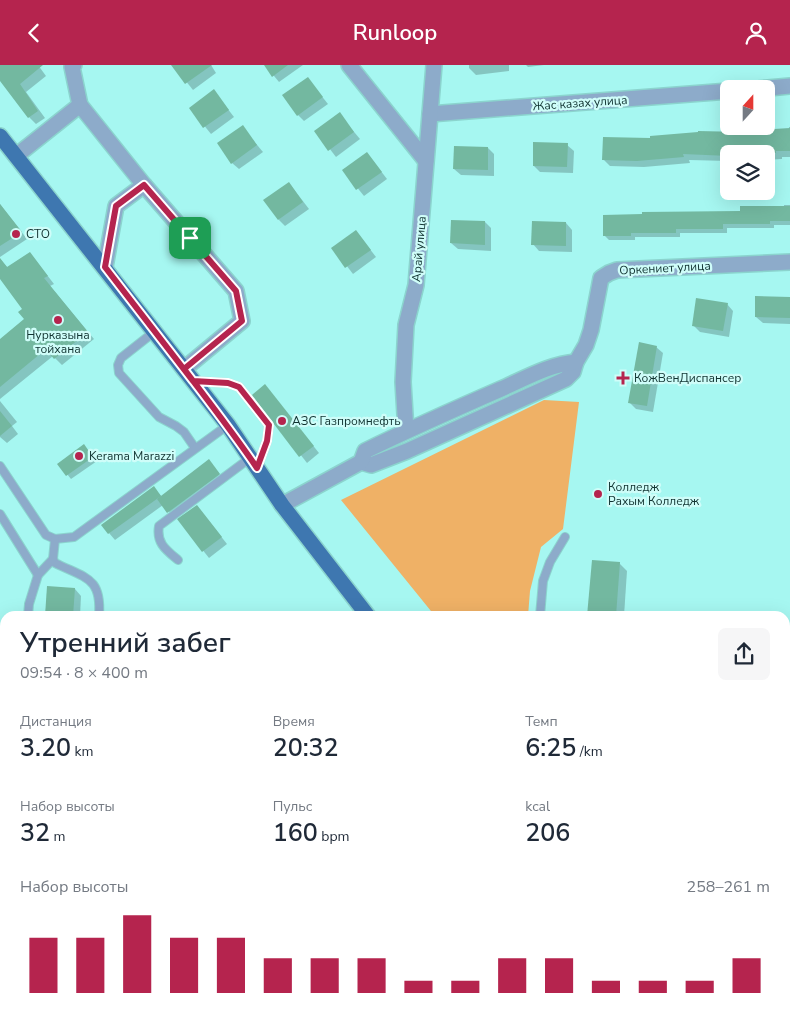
<!DOCTYPE html>
<html lang="ru">
<meta charset="utf-8">
<style>
:root{--surface:#fff;--page:#f6f6f7;--text:#1f2937;--muted:#747a83;--accent:#b5244e}
body{margin:0;font-family:"Nunito Sans",sans-serif;background:var(--page);color:var(--text);height:100vh;display:flex;flex-direction:column;font-size:19px;white-space:nowrap}
*{box-sizing:border-box;margin:0}
p{font-size:16px;color:var(--muted)}
.icon{flex:none;width:28px;height:28px;fill:none;stroke:currentColor;stroke-width:2;stroke-linecap:round;stroke-linejoin:round}
.map{position:relative;flex:1;overflow:hidden}
.details{position:absolute;left:0px;top:546px;width:790px;height:406px;display:flex;flex-direction:column;background:var(--surface);border-radius:15px 15px 0 0;box-shadow:0 5px 20px #0002}
.details>*{flex:none}
.needle{width:32px;rotate:21deg}
.tools{position:absolute;left:720px;top:15px;display:grid;gap:10px}
.tools a{display:grid;place-items:center;width:55px;height:55px;border-radius:8px;background:var(--surface);box-shadow:0 5px 20px #0002;font-size:25px}
.pin{position:absolute;display:grid;place-items:center;width:42px;height:42px;color:#fff;margin:-21px;border-radius:10px;box-shadow:0 2px 8px #0006}
.round{display:grid;place-items:center;flex:none;width:52px;height:52px;border-radius:8px;background:var(--page)}
.overview{display:flex;align-items:center;justify-content:space-between;height:85px;padding:0 20px}
h1{font-size:28px;font-weight:600;line-height:38px}
.stats{display:grid;grid-template-columns:repeat(3,1fr);gap:8px;height:85px;padding:5px 20px}
.stats div{display:grid;align-content:center}
.stats b{font-size:25px;font-weight:600}
.stats small{font-size:14px;font-weight:400}
.stats p{font-size:14px}
.chart{height:140px;padding:10px 20px}
.chart p{display:flex;justify-content:space-between}
.chart svg{width:100%;height:90px;margin-top:5px;stroke:var(--accent);stroke-width:6}
header{display:flex;justify-content:space-between;align-items:center;height:65px;padding:0 20px;background:var(--accent);color:#fff;font-size:22px;font-weight:600}
.map>svg:first-child{display:block}
.green{fill:#efb166}
.shadow{fill:#0003}
.building{fill:#73b8a0}
.lines{fill:none;stroke-linecap:round;stroke-linejoin:round}
.service-casing{stroke:#8bd4ce;stroke-width:10}
.minor-casing{stroke:#8bd4ce;stroke-width:18}
.primary-casing{stroke:#8bd4ce;stroke-width:18}
.service{stroke:#8dabca;stroke-width:8}
.minor{stroke:#8dabca;stroke-width:15}
.primary{stroke:#3e77b0;stroke-width:15}
.route-casing{stroke:#fff;stroke-width:10}
.route{stroke:#b5244e;stroke-width:6}
.poi-dot{fill:#b5244e;stroke:#cffdf9;stroke-width:2}
.labels{text-anchor:middle;stroke-width:4.5;stroke-linejoin:round;paint-order:stroke}
.street-label{font-size:12px;fill:#103230;stroke:#cffdf9}
.poi-label{font-size:12px;fill:#103230;stroke:#cffdf9;text-anchor:start}
</style>
<header><svg class="icon" aria-label="back" viewBox="0 0 24 24"><path d="M15 5l-7 7 7 7"/></svg>Runloop<svg class="icon" aria-label="person" viewBox="0 0 24 24"><circle cx="12" cy="8" r="4"/><path d="M4 21q1-7 8-7t8 7"/></svg></header>
<div class="map">
<svg width="790" height="952" viewBox="0 0 790 952">
<rect width="100%" height="100%" fill="#a6f7f1"/>
<!-- green -->
<path class="green" d="M544 335 579 337 563 464 541 482 530 526 528 551H435L341 435Z"/>
<!-- shadow -->
<g class="shadow">
<path d="M0 0H38L46 11 26 27 45 53 36 59 29 52 0 14Z"/>
<path d="M173 0H211L216 8 193 25Z"/>
<path d="M265 0H303L279 17Z"/>
<path d="M469 0H509V6L476 10 469 3Z"/>
<path d="M526 0H544L528 2Z"/>
<path d="M308 14 328 39 304 56 298 50Z"/>
<path d="M214 26 234 52 211 69 190 43Z"/>
<path d="M339 49 360 74 336 92 316 66Z"/>
<path d="M242 62 263 87 239 104 232 98Z"/>
<path d="M789 62H790V92H782V94L766 95V89H729V96L689 95 690 98 644 102 610 101 604 95 651 74 789 65Z"/>
<path d="M567 80 574 86 573 108 540 107 534 101Z"/>
<path d="M488 83 494 89V111L461 110 454 104Z"/>
<path d="M367 88 387 114 364 131 343 105Z"/>
<path d="M289 118 309 144 285 161 279 155Z"/>
<path d="M0 139 27 174 0 192Z"/>
<path d="M784 140H790V160H774V163H727V168H680V172H635V175H609L604 170 741 147 784 142Z"/>
<path d="M485 157 491 163V186L458 184 451 178Z"/>
<path d="M566 158 572 165V187L539 186 533 179Z"/>
<path d="M356 166 376 192 353 209 333 183Z"/>
<path d="M30 188 54 219 50 221 94 274 62 300 53 291 0 334V276L25 254 24 245 0 212V194L8 203Z"/>
<path d="M790 233V259L763 258 756 252Z"/>
<path d="M727 239 733 246 729 272 700 267 693 260Z"/>
<path d="M656 282 663 288 653 347 636 344 630 338Z"/>
<path d="M265 321 319 388 307 398 254 330Z"/>
<path d="M0 336 17 357 12 361 18 369 7 378 0 372Z"/>
<path d="M84 381 97 396 71 414 59 399Z"/>
<path d="M209 396 225 416 175 453 163 440 115 475 109 468 154 423 162 432Z"/>
<path d="M197 441 227 479 209 493 179 455Z"/>
<path d="M593 496 619 498 627 506 624 551H589Z"/>
<path d="M48 523 75 524 81 531 80 551H46Z"/>
<path d="M788 750H790V880L785 873V761Z"/>
<path d="M0 872 5 874V948H9V952H0Z"/>
<path d="M789 912 790 948 785 952H737L734 948H785V914Z"/>
<path d="M73 948H96L95 952 75 950Z"/>
<rect x="139" y="948" width="121" height="4"/>
<path d="M687 948H701L703 952H690Z"/>
</g>
<!-- building -->
<g class="building">
<path d="M0 0H43L20 19 38 46 28 53 0 16Z"/>
<path d="M171 0H212L185 19Z"/>
<path d="M264 0H288L272 12Z"/>
<path d="M308 12 323 32 297 51 282 30Z"/>
<path d="M214 24 229 45 203 63 189 43Z"/>
<path d="M340 47 354 67 328 86 314 66Z"/>
<path d="M243 60 257 80 231 99 217 78Z"/>
<path d="M790 63V86H776V88L729 89V91L683 89 684 92 637 96 602 95 603 72 650 73V71L698 67V66L742 67V66Z"/>
<path d="M533 77 568 78 567 102 533 101Z"/>
<path d="M454 81 488 82V105L453 104Z"/>
<path d="M367 87 382 107 356 125 342 105Z"/>
<path d="M289 117 303 137 278 155 263 135Z"/>
<path d="M0 139 22 167 0 181Z"/>
<path d="M740 141H790V156H770V159H723V164H676V168H631V171H603V150L642 149V147L740 146Z"/>
<path d="M451 155 485 156V180L450 178Z"/>
<path d="M532 156 566 157V181L531 180Z"/>
<path d="M356 165 371 185 345 203 331 183Z"/>
<path d="M30 187 48 211 44 213 88 267 54 294 46 284 0 322V274L24 254 18 247 22 244 0 214V193L7 202Z"/>
<path d="M755 231 790 232V253L755 252Z"/>
<path d="M696 233 728 238 723 266 692 261Z"/>
<path d="M639 277 657 281 647 341 628 338Z"/>
<path d="M265 319 314 381 299 392 252 330Z"/>
<path d="M0 346 12 361 0 371Z"/>
<path d="M84 379 93 392 66 411 57 399Z"/>
<path d="M209 394 220 409 167 448 157 434Z"/>
<path d="M154 421 161 431 108 469 101 460Z"/>
<path d="M197 440 222 472 202 487 177 454Z"/>
<path d="M592 495 620 497 616 551H587Z"/>
<path d="M47 521 75 523 73 551H45Z"/>
</g>
<g class="lines">
<!-- service casing -->
<g class="service-casing">
<g id="service">
<path d="M154 267 121 293 118 300 119 308 159 352 176 361 184 367 195 383"/>
<path d="M195 316 228 318 239 322 269 360 267 376 257 403"/>
<path d="M0 401 46 470 55 474 74 472 228 360"/>
<path d="M0 449 38 510"/>
<path d="M53 494 55 498C85 513 102 512 99 551"/>
<path d="M178 495C166 485 156 478 159 461L250 393"/>
<path d="M28 551 29 539 38 510 53 494 55 474"/>
<path d="M540 551 543 516 550 497 565 472"/>
<path d="M785 566H786"/>
<path d="M785 725H790"/>
<path d="M719 948 721 952"/>
<path d="M288 952V948"/>
<path d="M369 952V948"/>
</g>
</g>
<!-- minor casing -->
<g class="minor-casing">
<g id="minor">
<path d="M74 0 72 2 80 40 144 120 236 226 242 256 184 304"/>
<path d="M349 0 426 96"/>
<path d="M758 24 790 21"/>
<path d="M430 49 729 26"/>
<path d="M16 91 80 40"/>
<path d="M105 202 116 141 144 120"/>
<path d="M406 366 403 317 406 260 416 220 434 0"/>
<path d="M361 397 371 400 407 386 566 314 573 307 576 297 586 280 591 265 601 213 609 208 617 205 790 197"/>
<path d="M282 440 361 397 365 386C410 364 455 344 501 324 524 314 550 299 576 297"/>
<path d="M0 664H5"/>
</g>
</g>
<!-- primary casing -->
<g class="primary-casing">
<g id="primary">
<path d="M0 71 228 360 282 440 368 551"/>
<path d="M653 948 655 952"/>
</g>
</g>
<!-- service -->
<use href="#service" class="service"/>
<!-- minor -->
<use href="#minor" class="minor"/>
<!-- primary -->
<use href="#primary" class="primary"/>
</g>
<g class="lines">
<!-- route casing -->
<g class="route-casing">
<path id="route" d="M190 173 236 226 242 256 184 304C209 337 234 369 257 403L267 376 269 360 239 322 228 318 193 316 105 202 116 141 144 120 190 173"/>
</g>
<!-- route -->
<use href="#route" class="route"/>
</g>
<!-- markers -->
<g class="poi-dot">
<circle cx="16" cy="169" r="5"/>
<circle cx="58" cy="255" r="5"/>
<path d="M620.5 305.5h5v5h5v5h-5v5h-5v-5h-5v-5h5z"/>
<circle cx="282" cy="356" r="5"/>
<circle cx="79" cy="391" r="5"/>
<circle cx="598" cy="429" r="5"/>
</g>
<g class="labels">
<!-- street labels -->
<g class="street-label">
<text transform="translate(580 38) rotate(-4)" y="4">Жас казах улица</text>
<text transform="translate(419 184) rotate(-85)" y="4">Арай улица</text>
<text transform="translate(665 203) rotate(-3)" y="4">Оркениет улица</text>
</g>
<!-- poi labels -->
<g class="poi-label">
<text x="26" y="173">СТО</text>
<text x="58" y="274" text-anchor="middle">Нурказына<tspan x="58" dy="14">тойхана</tspan></text>
<text x="634" y="317">КожВенДиспансер</text>
<text x="292" y="360">АЗС Газпромнефть</text>
<text x="89" y="395">Kerama Marazzi</text>
<text x="608" y="426">Колледж<tspan x="608" dy="14">Рахым Колледж</tspan></text>
</g>
</g>
</svg>
<div class="tools">
<a><svg class="needle" viewBox="-14 -14 28 28"><path d="M0-13l5 13h-10z" fill="#e53935"/><path d="M0 13l5-13h-10z" fill="#747a83"/></svg></a>
<a><svg class="icon" aria-label="layers" viewBox="0 0 24 24"><path d="M12 4l9 5-9 5-9-5zM3 14l9 5 9-5"/></svg></a>
</div>
<div class="pin" style="left:190px;top:173px;background:#1e9e55"><svg class="icon" aria-label="arrive" viewBox="0 0 24 24"><path d="M6 21V4h12l-3 4 3 4H6"/></svg></div>
<section class="details">
<div class="overview"><div><h1>Утренний забег</h1><p>09:54 · 8 × 400 m</p></div><a class="round"><svg class="icon" aria-label="share" viewBox="0 0 24 24"><path d="M12 15V3M7 8l5-5 5 5M5 13v7h14v-7"/></svg></a></div>
<div class="stats">
<div><p>Дистанция</p><b>3.20<small> km</small></b></div>
<div><p>Время</p><b>20:32</b></div>
<div><p>Темп</p><b>6:25<small> /km</small></b></div>
</div>
<div class="stats">
<div><p>Набор высоты</p><b>32<small> m</small></b></div>
<div><p>Пульс</p><b>160<small> bpm</small></b></div>
<div><p>kcal</p><b>206</b></div>
</div>
<div class="chart"><p><span>Набор высоты</span>258–261 m</p>
<svg viewBox="0 0 160 44" preserveAspectRatio="none"><path d="M5 44V17M15 44V17M25 44V6M35 44V17M45 44V17M55 44V27M65 44V27M75 44V27M85 44V38M95 44V38M105 44V27M115 44V27M125 44V38M135 44V38M145 44V38M155 44V27"/></svg>
</div>
</section>
</div>
